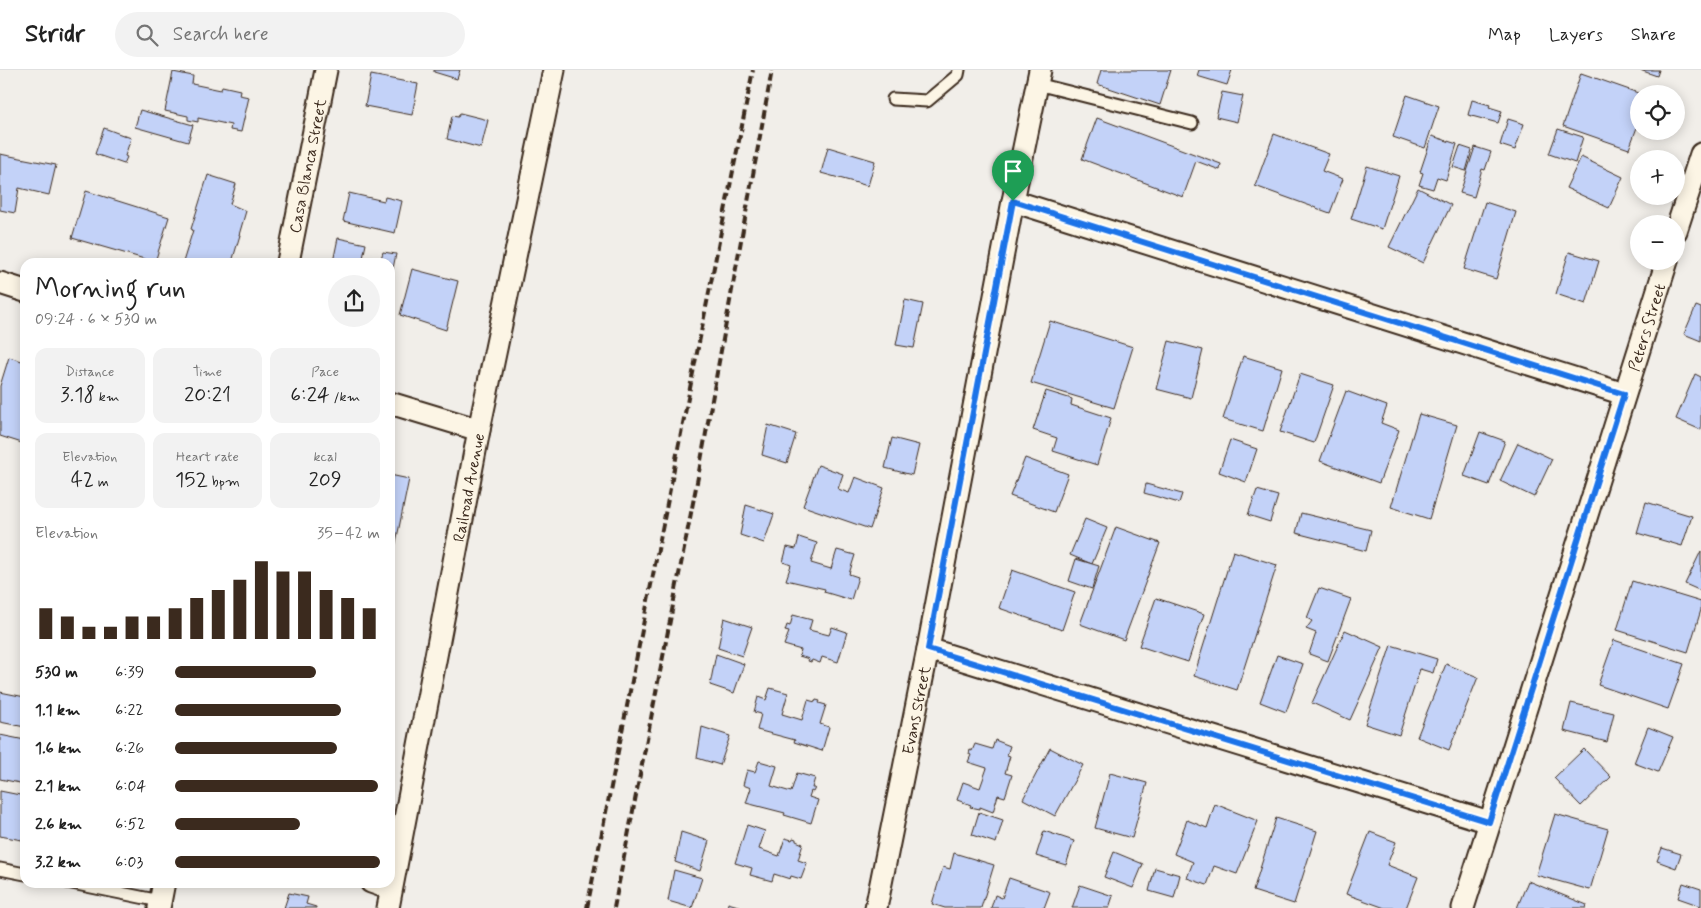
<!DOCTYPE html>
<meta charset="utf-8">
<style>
:root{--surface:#fff;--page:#f2f2f2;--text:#222;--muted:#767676;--line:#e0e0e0;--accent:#3b2a1e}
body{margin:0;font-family:Mynerve,sans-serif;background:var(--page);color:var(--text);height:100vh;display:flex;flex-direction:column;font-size:19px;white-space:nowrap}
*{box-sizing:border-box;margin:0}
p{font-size:16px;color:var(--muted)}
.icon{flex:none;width:28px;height:28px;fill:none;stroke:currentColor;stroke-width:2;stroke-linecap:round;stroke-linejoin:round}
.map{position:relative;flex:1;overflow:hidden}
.drawer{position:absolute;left:20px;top:188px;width:375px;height:630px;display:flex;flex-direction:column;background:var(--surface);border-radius:15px;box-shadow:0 2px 12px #0003}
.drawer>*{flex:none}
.controls{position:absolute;left:1630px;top:15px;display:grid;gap:10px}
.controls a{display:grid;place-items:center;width:55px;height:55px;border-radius:50%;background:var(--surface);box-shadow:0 2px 12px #0003;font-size:25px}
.pin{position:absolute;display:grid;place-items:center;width:42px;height:42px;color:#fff;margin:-51px -21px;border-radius:50% 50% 50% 0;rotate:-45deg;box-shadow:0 0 5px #0007}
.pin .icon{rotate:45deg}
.round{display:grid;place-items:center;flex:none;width:52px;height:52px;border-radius:26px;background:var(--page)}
.summary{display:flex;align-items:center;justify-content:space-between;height:85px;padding:0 15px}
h1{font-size:28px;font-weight:600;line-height:38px}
.figures{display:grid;grid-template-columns:repeat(3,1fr);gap:8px;height:85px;padding:5px 15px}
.figures div{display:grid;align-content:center;border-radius:12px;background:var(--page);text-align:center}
.figures b{font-size:21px;font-weight:600}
.figures small{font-size:14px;font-weight:400}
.figures p{font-size:14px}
.chart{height:140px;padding:10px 15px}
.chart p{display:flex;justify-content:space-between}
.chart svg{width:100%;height:90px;margin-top:5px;stroke:var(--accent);stroke-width:6}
ul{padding:0 15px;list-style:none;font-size:16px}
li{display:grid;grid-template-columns:80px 60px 1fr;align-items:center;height:38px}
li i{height:12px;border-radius:6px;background:var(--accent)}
header{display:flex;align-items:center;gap:30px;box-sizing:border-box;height:70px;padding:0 25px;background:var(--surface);border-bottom:1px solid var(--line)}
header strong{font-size:24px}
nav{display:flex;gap:28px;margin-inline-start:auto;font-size:18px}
.search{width:350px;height:45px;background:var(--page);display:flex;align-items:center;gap:12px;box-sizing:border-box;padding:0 18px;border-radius:28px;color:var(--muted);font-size:19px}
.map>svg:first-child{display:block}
.building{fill:#c3d2f8;stroke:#3b2a1e}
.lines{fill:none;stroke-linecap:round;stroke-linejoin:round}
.service-casing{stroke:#3b2a1e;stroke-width:15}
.minor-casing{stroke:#3b2a1e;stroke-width:25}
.service{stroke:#fcf5e5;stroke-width:11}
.minor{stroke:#fcf5e5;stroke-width:21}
.rail{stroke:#3b2a1e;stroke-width:4;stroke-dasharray:8 4;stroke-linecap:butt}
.route-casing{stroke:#fff;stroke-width:10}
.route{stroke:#1a73e8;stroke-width:6}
.labels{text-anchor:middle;stroke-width:4;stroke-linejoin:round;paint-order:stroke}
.street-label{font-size:16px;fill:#3b2a1e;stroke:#fcf5e5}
</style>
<header>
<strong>Stridr</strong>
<div class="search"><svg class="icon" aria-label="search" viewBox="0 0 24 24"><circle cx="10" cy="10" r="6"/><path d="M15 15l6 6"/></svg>Search here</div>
<nav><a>Map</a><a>Layers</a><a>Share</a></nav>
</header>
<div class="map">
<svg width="1701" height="838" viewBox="0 0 1701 838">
<rect width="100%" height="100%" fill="#f1eee9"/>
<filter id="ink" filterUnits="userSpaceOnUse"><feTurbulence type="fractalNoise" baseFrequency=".02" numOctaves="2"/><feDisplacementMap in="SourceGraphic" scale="10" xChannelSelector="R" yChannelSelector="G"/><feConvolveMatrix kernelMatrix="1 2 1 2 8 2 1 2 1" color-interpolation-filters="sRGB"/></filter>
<g filter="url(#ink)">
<!-- building -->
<g class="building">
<path d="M434 0H460L457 9 434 2Z"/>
<path d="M1101 0H1171L1160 35 1097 14Z"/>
<path d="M1199 0H1232L1227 15 1197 6Z"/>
<path d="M1640 0H1659L1657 6Z"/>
<path d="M173 2 193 6 192 14 221 20 222 16 240 20 239 25 249 27 241 62 230 60 231 55 198 48V52L188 50V46L165 41Z"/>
<path d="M1581 3 1641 24H1639V52L1629 79 1563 56Z"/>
<path d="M371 5 418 14 412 45 365 36Z"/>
<path d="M1222 22 1243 26 1237 52 1216 47Z"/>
<path d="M1407 25 1439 36 1425 78 1393 67Z"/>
<path d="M1472 30 1490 35 1489 37 1502 41 1498 53 1468 45Z"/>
<path d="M140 40 193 55 188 72 135 57Z"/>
<path d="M460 43 488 50 481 78 447 69 452 46 458 47Z"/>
<path d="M1097 48 1221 94 1220 100 1196 91 1183 127 1082 89Z"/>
<path d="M1508 49 1524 54 1515 80 1500 75Z"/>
<path d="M104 58 131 68 125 86 127 87 124 94 95 84Z"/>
<path d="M1558 59 1583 67 1575 93 1549 84Z"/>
<path d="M1274 64 1329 84 1322 101 1343 109 1330 143 1255 116Z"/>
<path d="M1432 66 1457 74 1446 110 1437 107 1433 119 1419 115 1423 103 1420 102Z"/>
<path d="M1460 76 1472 80 1466 101 1453 97Z"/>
<path d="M828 77 875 91 868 116 821 103Z"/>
<path d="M1475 77 1491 82 1485 100 1482 99 1474 127 1460 123Z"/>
<path d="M0 84 56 95 49 125 19 118 15 143 0 140Z"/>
<path d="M1581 87 1623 107 1609 138 1566 118Z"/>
<path d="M1367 96 1399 106 1382 159 1351 149Z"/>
<path d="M208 105 236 114 230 134 246 141 239 165H240L232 192H183L193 160 191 159Z"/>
<path d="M1418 118 1451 135 1423 193 1389 177Z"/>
<path d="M86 121 169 147 155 192 72 168Z"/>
<path d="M349 123 384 131 385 127 402 131 395 163 343 151Z"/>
<path d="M1485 132 1516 142 1496 209 1464 199Z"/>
<path d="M338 168 366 174 363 188 368 189 367 192H333Z"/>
<path d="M383 182 396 184 392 203 390 202V192H380Z"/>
<path d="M1569 182 1599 191 1586 234 1556 224Z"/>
<path d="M412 199 458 211 446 260 400 245Z"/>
<path d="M905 230 923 234 914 278 896 275Z"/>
<path d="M1696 236 1701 238V271L1684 264Z"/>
<path d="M1050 251 1133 277 1114 338 1031 313Z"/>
<path d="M1169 271 1203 280 1191 328 1156 319Z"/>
<path d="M1243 286 1282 298 1263 361 1223 349Z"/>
<path d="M9 287 25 292V374L0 366V316Z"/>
<path d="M1300 304 1334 315 1314 373 1280 362Z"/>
<path d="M1695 304 1701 307V360L1676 349Z"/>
<path d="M1046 321 1072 329 1071 335 1111 348 1097 395 1053 381 1057 368 1033 360Z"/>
<path d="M1346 321 1387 336 1381 353 1399 360 1379 413 1320 391Z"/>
<path d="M1419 344 1457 355 1429 449 1391 437Z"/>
<path d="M768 355 796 364 787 393 762 385Z"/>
<path d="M1480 362 1505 371 1489 415 1464 406Z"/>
<path d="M892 368 919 375 912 405 885 398Z"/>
<path d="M1230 370 1257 379 1246 412 1219 402Z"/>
<path d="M1518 373 1552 389 1534 427 1500 411Z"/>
<path d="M1025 388 1068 404 1054 442 1010 426Z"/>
<path d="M818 395 843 404 838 419 849 423 855 407 884 418 870 459 803 436Z"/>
<path d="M390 405 409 409 393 487 390 486Z"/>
<path d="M1146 414 1182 424 1179 433 1144 423Z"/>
<path d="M1257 420 1278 426 1270 452 1248 445Z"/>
<path d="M1646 432 1692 446 1682 476 1637 463Z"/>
<path d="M746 435 774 444 764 473 740 465Z"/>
<path d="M1301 443 1371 460 1366 481 1296 463Z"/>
<path d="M1085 449 1107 458 1092 494 1070 485Z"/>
<path d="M1116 457 1160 473 1124 570 1080 554Z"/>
<path d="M799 467 817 473 811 493 831 499 837 480 855 485 849 504 858 507 851 530 824 522 825 519 786 510 791 495 783 492 787 477 796 479Z"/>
<path d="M1233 481 1277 495 1237 620 1194 606Z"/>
<path d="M1701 481V521L1685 514Z"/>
<path d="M1076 489 1099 496 1092 519 1069 511Z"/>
<path d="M1012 500 1075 522 1062 560 999 538Z"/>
<path d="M1632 511 1701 532V540L1688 582 1617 560Z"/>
<path d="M1319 518 1351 529 1328 591 1309 584 1316 563 1306 559 1312 551 1307 548Z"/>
<path d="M1156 528 1204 544 1188 592 1139 576Z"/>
<path d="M793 545 812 550 809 560 829 565 832 557 847 562 838 592 822 587 820 593 812 590 811 592 808 591 809 589 799 586 801 580 784 575 789 562 785 561 787 555 790 556Z"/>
<path d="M724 548 752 557 742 586 718 578Z"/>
<path d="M1345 560 1383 577 1350 650 1312 633Z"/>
<path d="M1614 570 1684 594 1668 639 1598 615Z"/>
<path d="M1391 575 1437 589 1433 603 1420 599 1399 665 1365 654Z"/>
<path d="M716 584 744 594 734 623 710 615Z"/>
<path d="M1277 585 1303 594 1286 642 1260 632Z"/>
<path d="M1446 594 1478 607 1449 680 1417 667Z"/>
<path d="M770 618 788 623 782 644 802 650 808 630 815 632 816 630 820 631 819 633 826 635 820 654 829 657 822 681 794 672 795 670 757 660 761 644 754 642 758 627 766 630Z"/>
<path d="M0 622 25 627V657L0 652Z"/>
<path d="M1571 633 1614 643 1607 672 1564 661Z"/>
<path d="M702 657 730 666 720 695 697 688Z"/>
<path d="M1648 657 1673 667 1658 702 1634 693Z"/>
<path d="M0 665 25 670V714L0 709Z"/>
<path d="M995 670 1010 676 1007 685 1010 686 1005 703 1012 705 1005 727 998 725 993 742 980 737V739L970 737 971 735 957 730 963 712 980 718 987 698 968 692 971 685 969 684 970 680 972 681 975 674 992 679Z"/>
<path d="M1050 678 1083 695 1055 746 1023 729Z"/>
<path d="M1584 679 1611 707 1581 736 1554 708Z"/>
<path d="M759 691 777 696 771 716 791 722 797 703 815 708 812 718H815L813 722 811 721 809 727 818 730 811 753 784 745 785 743 746 733 751 718 743 715 747 700 755 702Z"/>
<path d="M1110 703 1147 713 1132 768 1095 758Z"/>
<path d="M0 721 25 726V756L22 770 0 766Z"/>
<path d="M1215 734 1258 751 1237 804 1214 796 1207 815 1187 808 1193 792 1174 784 1187 750 1207 758Z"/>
<path d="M979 742 1003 750 996 773 972 765Z"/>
<path d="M1555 744 1608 759 1590 820 1536 805Z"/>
<path d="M1276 748 1317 761 1294 834 1253 821Z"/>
<path d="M747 755 765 761 759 779 779 786 785 768 792 770 793 768 796 769V771L803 774 798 790 807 793 801 809 791 806 790 809 774 804 772 811 750 805 752 798 735 793Z"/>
<path d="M1044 761 1074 771 1066 795 1036 786Z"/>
<path d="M681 762 709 771 700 801 675 792Z"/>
<path d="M1370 762 1396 772 1387 795 1418 807 1406 838H1385L1346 824Z"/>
<path d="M1662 778 1681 784 1676 798 1657 791Z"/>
<path d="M1114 782 1143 794 1133 818 1104 807Z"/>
<path d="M954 783 994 795 981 838H945L932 834 943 797 950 799Z"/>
<path d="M1155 798 1180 805 1174 828 1149 821Z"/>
<path d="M674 800 702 808 692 838 668 831Z"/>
<path d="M1009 808 1050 822 1044 838H991L995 825 1002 828Z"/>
<path d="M1528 811 1587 835 1586 838H1517Z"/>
<path d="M1683 813 1701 819V836L1678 828Z"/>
<path d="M1080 815 1113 826 1109 838H1072Z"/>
<path d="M289 823 308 827 306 834 316 837V838H284Z"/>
<path d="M728 833 745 838H727Z"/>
</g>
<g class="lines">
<!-- service casing -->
<g class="service-casing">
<g id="service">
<path d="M1037 14 1192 53"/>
<path d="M893 29 927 31 958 5 959 0"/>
<path d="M0 799 25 804"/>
<path d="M67 812 160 831"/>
</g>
</g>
<!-- minor casing -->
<g class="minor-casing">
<g id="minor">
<path d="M1013 131 1624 324"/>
<path d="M1676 161 1701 84"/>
<path id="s1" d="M288 192 326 0"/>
<path d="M0 213 25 221"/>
<path d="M390 333 479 360"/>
<path d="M928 579 1489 752"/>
<path d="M371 812 391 819"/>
<path d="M159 838 164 812"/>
<path id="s2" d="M388 838 479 360 554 0"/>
<path id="s3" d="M876 838 928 579 1013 131 1040 0"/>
<path id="s4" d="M1463 838 1667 191"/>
</g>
</g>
<!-- service -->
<use href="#service" class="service"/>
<!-- minor -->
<use href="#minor" class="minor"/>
<!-- rail -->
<g class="rail">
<path d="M587 838 753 0"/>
<path d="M614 838 698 407 772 0"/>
</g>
</g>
</g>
<g class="lines" filter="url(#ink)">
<!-- route casing -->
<g class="route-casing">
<path id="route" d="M1013 131 1624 324 1489 752 928 579Z"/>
</g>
<!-- route -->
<use href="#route" class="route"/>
</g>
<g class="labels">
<!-- street labels -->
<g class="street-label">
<text dy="6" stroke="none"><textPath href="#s1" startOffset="98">Casa Blanca Street</textPath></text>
<text dy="6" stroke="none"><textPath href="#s4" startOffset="609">Peters Street</textPath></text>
<text dy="6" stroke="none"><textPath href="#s2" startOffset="428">Railroad Avenue</textPath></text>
<text dy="6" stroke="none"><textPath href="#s3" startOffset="202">Evans Street</textPath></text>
</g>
</g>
</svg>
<div class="controls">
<a><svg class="icon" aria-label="locate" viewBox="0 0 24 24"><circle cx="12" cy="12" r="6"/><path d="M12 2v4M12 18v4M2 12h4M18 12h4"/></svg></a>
<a>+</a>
<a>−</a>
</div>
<div class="pin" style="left:1013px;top:131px;background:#1e9e55"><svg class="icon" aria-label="arrive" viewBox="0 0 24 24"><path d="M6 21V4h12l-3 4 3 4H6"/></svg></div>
<section class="drawer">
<div class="summary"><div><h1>Morning run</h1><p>09:24 · 6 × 530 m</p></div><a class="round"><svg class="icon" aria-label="share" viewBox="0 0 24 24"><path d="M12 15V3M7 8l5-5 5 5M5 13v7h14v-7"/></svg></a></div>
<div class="figures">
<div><p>Distance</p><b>3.18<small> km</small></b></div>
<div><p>Time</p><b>20:21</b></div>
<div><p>Pace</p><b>6:24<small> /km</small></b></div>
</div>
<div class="figures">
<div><p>Elevation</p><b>42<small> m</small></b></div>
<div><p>Heart rate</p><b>152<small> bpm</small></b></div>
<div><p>kcal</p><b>209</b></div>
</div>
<div class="chart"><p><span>Elevation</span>35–42 m</p>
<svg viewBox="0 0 160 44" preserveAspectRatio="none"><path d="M5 44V29M15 44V33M25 44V38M35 44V38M45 44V33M55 44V33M65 44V29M75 44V24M85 44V20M95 44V15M105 44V6M115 44V11M125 44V11M135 44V20M145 44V24M155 44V29"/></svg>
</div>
<ul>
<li><b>530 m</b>6:39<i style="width:69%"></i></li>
<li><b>1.1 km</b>6:22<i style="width:81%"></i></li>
<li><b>1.6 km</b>6:26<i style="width:79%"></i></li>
<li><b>2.1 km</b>6:04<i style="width:99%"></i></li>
<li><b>2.6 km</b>6:52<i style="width:61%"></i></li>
<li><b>3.2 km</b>6:03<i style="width:100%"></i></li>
</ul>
</section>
</div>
